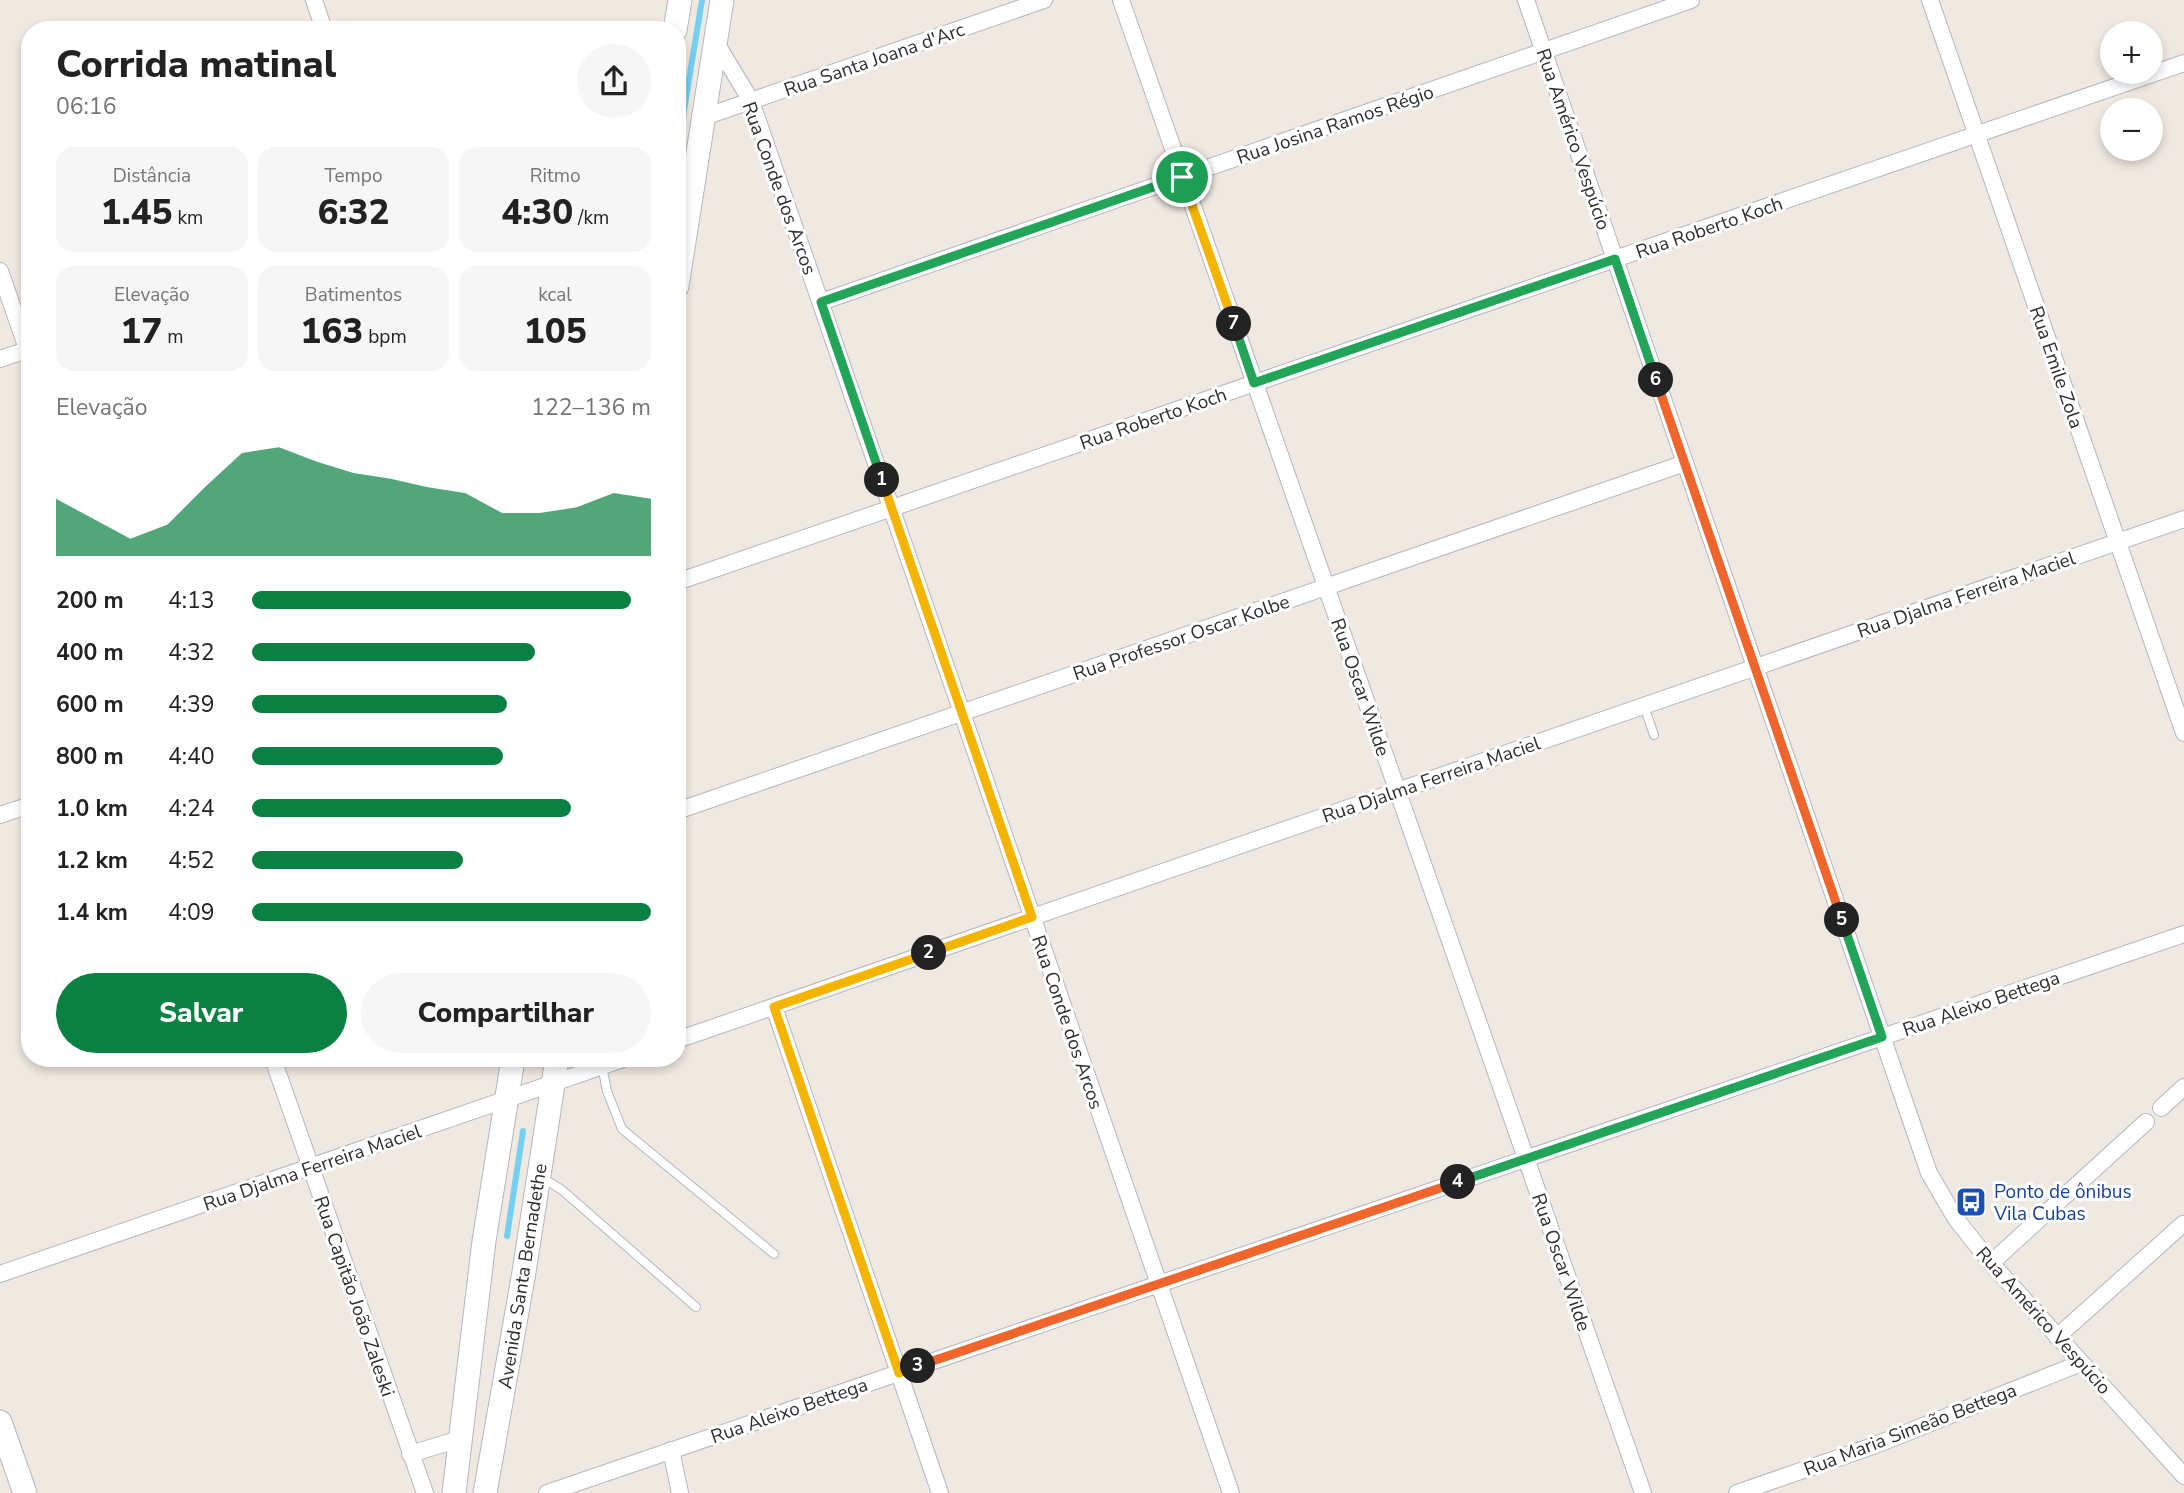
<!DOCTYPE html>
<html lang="pt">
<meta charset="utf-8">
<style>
:root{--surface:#fff;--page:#f6f6f6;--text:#222;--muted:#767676;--accent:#0b8043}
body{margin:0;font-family:"Nunito Sans",sans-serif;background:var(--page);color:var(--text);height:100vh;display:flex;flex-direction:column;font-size:26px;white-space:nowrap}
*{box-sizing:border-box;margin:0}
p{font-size:23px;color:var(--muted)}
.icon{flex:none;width:38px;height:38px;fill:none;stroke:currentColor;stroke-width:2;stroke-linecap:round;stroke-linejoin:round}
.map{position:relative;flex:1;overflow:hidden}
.sheet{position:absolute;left:21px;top:21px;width:665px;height:1046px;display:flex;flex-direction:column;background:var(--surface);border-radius:28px;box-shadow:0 4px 10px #0003}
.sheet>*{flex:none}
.fabs{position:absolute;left:2100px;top:21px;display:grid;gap:14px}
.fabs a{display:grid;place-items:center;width:63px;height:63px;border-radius:50%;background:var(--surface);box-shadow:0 4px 10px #0003;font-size:35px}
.pin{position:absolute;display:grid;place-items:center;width:60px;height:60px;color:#fff;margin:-30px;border:4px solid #fff;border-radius:50%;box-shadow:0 2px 7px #0007}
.km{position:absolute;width:35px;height:35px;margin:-18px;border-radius:50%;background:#222;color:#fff;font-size:19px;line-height:35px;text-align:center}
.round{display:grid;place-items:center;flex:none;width:74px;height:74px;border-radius:37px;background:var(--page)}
.summary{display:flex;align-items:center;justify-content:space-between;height:119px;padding:0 35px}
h1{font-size:38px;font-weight:800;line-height:52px}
.metrics{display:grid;grid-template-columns:repeat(3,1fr);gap:10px;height:119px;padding:7px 35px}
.metrics div{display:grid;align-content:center;border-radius:18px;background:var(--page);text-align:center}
.metrics b{font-size:35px;font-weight:800}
.metrics small{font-size:19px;font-weight:400}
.metrics p{font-size:19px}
.chart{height:196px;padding:14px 35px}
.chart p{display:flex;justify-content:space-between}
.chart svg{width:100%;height:126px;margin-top:7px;fill:var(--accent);opacity:.7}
.cta{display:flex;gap:14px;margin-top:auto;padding:14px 35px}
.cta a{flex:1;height:80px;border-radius:42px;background:var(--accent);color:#fff;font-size:28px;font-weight:800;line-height:80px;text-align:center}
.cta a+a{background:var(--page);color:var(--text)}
ul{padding:0 35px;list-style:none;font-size:23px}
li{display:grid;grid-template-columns:112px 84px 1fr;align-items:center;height:52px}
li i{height:18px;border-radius:9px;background:var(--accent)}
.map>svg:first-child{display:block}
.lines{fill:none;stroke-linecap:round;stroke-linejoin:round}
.stream{stroke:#75cff0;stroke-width:6}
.lane-casing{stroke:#b4b7c1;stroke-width:10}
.street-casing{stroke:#b4b7c1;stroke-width:18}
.secondary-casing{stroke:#b4b7c1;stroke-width:25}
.lane{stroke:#fff;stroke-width:8}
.street{stroke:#fff;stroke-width:16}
.secondary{stroke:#fff;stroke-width:23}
.split-1-casing{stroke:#fff;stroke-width:14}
.split-2-casing{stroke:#fff;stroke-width:14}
.split-3-casing{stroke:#fff;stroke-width:14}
.split-4-casing{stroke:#fff;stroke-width:14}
.split-5-casing{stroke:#fff;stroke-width:14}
.split-6-casing{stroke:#fff;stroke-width:14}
.split-7-casing{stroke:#fff;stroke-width:14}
.split-8-casing{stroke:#fff;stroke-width:14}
.split-1{stroke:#22a559;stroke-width:9}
.split-2{stroke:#f5b400;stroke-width:9}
.split-3{stroke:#f5b400;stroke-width:9}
.split-4{stroke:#f0652b;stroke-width:9}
.split-5{stroke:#22a559;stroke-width:9}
.split-6{stroke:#f0652b;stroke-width:9}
.split-7{stroke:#22a559;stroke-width:9}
.split-8{stroke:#f5b400;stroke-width:9}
.labels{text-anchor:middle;stroke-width:6;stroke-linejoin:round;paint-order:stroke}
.street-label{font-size:19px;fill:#2e2e2e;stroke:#fff}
.transit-label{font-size:19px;fill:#164399;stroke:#fff;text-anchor:start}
</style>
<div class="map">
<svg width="2184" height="1493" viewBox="0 0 2184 1493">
<rect width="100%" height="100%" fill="#efe9e1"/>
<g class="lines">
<!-- stream -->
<g class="stream">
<path d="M677 153 702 0"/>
<path d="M507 1236 523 1131"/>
</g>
<!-- lane casing -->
<g class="lane-casing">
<g id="lane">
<path d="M1644 706 1654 735"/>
<path d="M602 1066 607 1091 622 1129 774 1254"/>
<path d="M541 1177 562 1190 696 1307"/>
</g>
</g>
<!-- street casing -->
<g class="street-casing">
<g id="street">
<path d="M314 0 324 30"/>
<path d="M1121 0 1643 1493"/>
<path d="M1526 0 1929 1173 1956 1219 1991 1263 2184 1476"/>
<path d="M1930 0 2184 733"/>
<path d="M715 41 751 101 1231 1493"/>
<path d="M704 117 1044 0"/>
<path d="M0 271 30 357"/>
<path d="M821 302 1691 0"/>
<path d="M0 359 30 349"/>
<path d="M677 582 2184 63"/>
<path d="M677 811 1685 463"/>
<path d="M0 815 30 805"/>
<path d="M774 1007 940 1493"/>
<path d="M677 1040 2184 519"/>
<path d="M273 1059 425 1493"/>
<path d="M2161 1108 2184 1087"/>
<path d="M1991 1263 2146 1122"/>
<path d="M0 1274 623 1059"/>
<path d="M2057 1337 2183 1224 2184 1226"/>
<path d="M671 1450 680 1493"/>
<path d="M410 1454 460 1439"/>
<path d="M547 1493 2184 934"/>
<path d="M1737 1493 1873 1446 2081 1363"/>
</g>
</g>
<!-- secondary casing -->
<g class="secondary-casing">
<g id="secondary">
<path d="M675 30 680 0"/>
<path d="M677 286 722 0"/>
<path d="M0 1422 25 1493"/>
<path d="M454 1493 484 1241 513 1059"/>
<path d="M485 1493 524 1272 557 1059"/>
</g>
</g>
<!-- lane -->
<use href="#lane" class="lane"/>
<!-- street -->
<use href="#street" class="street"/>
<!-- secondary -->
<use href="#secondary" class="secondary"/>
</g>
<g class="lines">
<!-- split-1 casing -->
<g class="split-1-casing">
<path id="split-1" d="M882 480 821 302 1182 177"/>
</g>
<!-- split-2 casing -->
<g class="split-2-casing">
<path id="split-2" d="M882 480 1032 917 929 953"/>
</g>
<!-- split-3 casing -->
<g class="split-3-casing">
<path id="split-3" d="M918 1366 899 1373 774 1007 929 953"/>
</g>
<!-- split-4 casing -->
<g class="split-4-casing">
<path id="split-4" d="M918 1366 1458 1182"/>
</g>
<!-- split-5 casing -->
<g class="split-5-casing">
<path id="split-5" d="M1458 1182 1882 1037 1842 920"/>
</g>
<!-- split-6 casing -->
<g class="split-6-casing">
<path id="split-6" d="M1656 380 1842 920"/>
</g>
<!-- split-7 casing -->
<g class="split-7-casing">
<path id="split-7" d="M1234 324 1254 383 1615 259 1656 380"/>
</g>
<!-- split-8 casing -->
<g class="split-8-casing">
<path id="split-8" d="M1182 177 1234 324"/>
</g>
<!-- split-1 -->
<use href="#split-1" class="split-1"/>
<!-- split-2 -->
<use href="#split-2" class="split-2"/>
<!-- split-3 -->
<use href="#split-3" class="split-3"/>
<!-- split-4 -->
<use href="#split-4" class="split-4"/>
<!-- split-5 -->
<use href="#split-5" class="split-5"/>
<!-- split-6 -->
<use href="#split-6" class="split-6"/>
<!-- split-7 -->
<use href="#split-7" class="split-7"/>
<!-- split-8 -->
<use href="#split-8" class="split-8"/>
</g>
<!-- icons -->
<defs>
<g id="bus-square" transform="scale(1.575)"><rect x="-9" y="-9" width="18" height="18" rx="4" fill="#1a4fb4" stroke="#fff"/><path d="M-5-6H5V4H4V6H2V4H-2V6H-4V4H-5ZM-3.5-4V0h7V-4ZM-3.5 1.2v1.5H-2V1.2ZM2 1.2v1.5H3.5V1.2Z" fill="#fff"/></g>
</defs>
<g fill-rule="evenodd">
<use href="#bus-square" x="1971" y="1202"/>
</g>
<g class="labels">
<!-- street labels -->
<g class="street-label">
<text transform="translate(874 59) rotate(-19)" y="7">Rua Santa Joana d'Arc</text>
<text transform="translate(1335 124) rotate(-19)" y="7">Rua Josina Ramos Régio</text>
<text transform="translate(1574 139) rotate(71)" y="7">Rua Américo Vespúcio</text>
<text transform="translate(780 188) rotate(70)" y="7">Rua Conde dos Arcos</text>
<text transform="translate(1709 227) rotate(-19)" y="7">Rua Roberto Koch</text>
<text transform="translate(2057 367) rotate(71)" y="7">Rua Emile Zola</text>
<text transform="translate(1153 418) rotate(-19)" y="7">Rua Roberto Koch</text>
<text transform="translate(1966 594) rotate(-19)" y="7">Rua Djalma Ferreira Maciel</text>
<text transform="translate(1181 637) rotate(-19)" y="7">Rua Professor Oscar Kolbe</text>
<text transform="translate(1361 687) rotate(71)" y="7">Rua Oscar Wilde</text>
<text transform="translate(1431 779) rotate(-19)" y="7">Rua Djalma Ferreira Maciel</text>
<text transform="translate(1981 1003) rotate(-19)" y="7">Rua Aleixo Bettega</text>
<text transform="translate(1068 1022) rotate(71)" y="7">Rua Conde dos Arcos</text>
<text transform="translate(312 1167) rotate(-19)" y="7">Rua Djalma Ferreira Maciel</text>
<text transform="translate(1562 1262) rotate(71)" y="7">Rua Oscar Wilde</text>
<text transform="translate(522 1276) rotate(-81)" y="7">Avenida Santa Bernadethe</text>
<text transform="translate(355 1296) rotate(71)" y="7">Rua Capitão João Zaleski</text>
<text transform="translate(2044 1320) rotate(48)" y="7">Rua Américo Vespúcio</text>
<text transform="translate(789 1410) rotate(-19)" y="7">Rua Aleixo Bettega</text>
<text transform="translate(1910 1429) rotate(-21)" y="7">Rua Maria Simeão Bettega</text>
</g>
<!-- transit labels -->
<g class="transit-label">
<text x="1994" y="1198">Ponto de ônibus<tspan x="1994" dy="22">Vila Cubas</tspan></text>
</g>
</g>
</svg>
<div class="fabs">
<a>+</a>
<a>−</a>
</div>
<div class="pin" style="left:1182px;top:177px;background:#1e9e55"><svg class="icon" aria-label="arrive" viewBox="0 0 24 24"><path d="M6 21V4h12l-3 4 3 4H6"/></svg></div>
<b class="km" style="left:882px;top:480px">1</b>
<b class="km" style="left:929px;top:953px">2</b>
<b class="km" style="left:918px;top:1366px">3</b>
<b class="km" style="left:1458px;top:1182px">4</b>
<b class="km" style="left:1842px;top:920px">5</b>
<b class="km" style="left:1656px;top:380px">6</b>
<b class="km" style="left:1234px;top:324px">7</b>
<section class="sheet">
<div class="summary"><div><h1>Corrida matinal</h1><p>06:16</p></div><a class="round"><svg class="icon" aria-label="share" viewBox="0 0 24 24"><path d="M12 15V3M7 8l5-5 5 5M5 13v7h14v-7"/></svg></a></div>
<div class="metrics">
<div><p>Distância</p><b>1.45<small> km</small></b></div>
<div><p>Tempo</p><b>6:32</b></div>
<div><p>Ritmo</p><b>4:30<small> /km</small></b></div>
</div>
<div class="metrics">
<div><p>Elevação</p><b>17<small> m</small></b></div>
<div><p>Batimentos</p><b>163<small> bpm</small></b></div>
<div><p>kcal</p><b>105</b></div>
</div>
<div class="chart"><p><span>Elevação</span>122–136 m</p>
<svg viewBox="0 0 160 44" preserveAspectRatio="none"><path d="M0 44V24L10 31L20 38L30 33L40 20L50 8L60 6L70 11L80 15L90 17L100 20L110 22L120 29L130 29L140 27L150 22L160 24V44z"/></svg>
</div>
<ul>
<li><b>200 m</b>4:13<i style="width:95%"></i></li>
<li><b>400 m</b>4:32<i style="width:71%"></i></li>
<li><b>600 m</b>4:39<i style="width:64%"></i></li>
<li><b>800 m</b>4:40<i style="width:63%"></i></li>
<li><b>1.0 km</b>4:24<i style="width:80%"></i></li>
<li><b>1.2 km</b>4:52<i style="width:53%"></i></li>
<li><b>1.4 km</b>4:09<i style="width:100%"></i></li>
</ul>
<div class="cta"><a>Salvar</a><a>Compartilhar</a></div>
</section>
</div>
